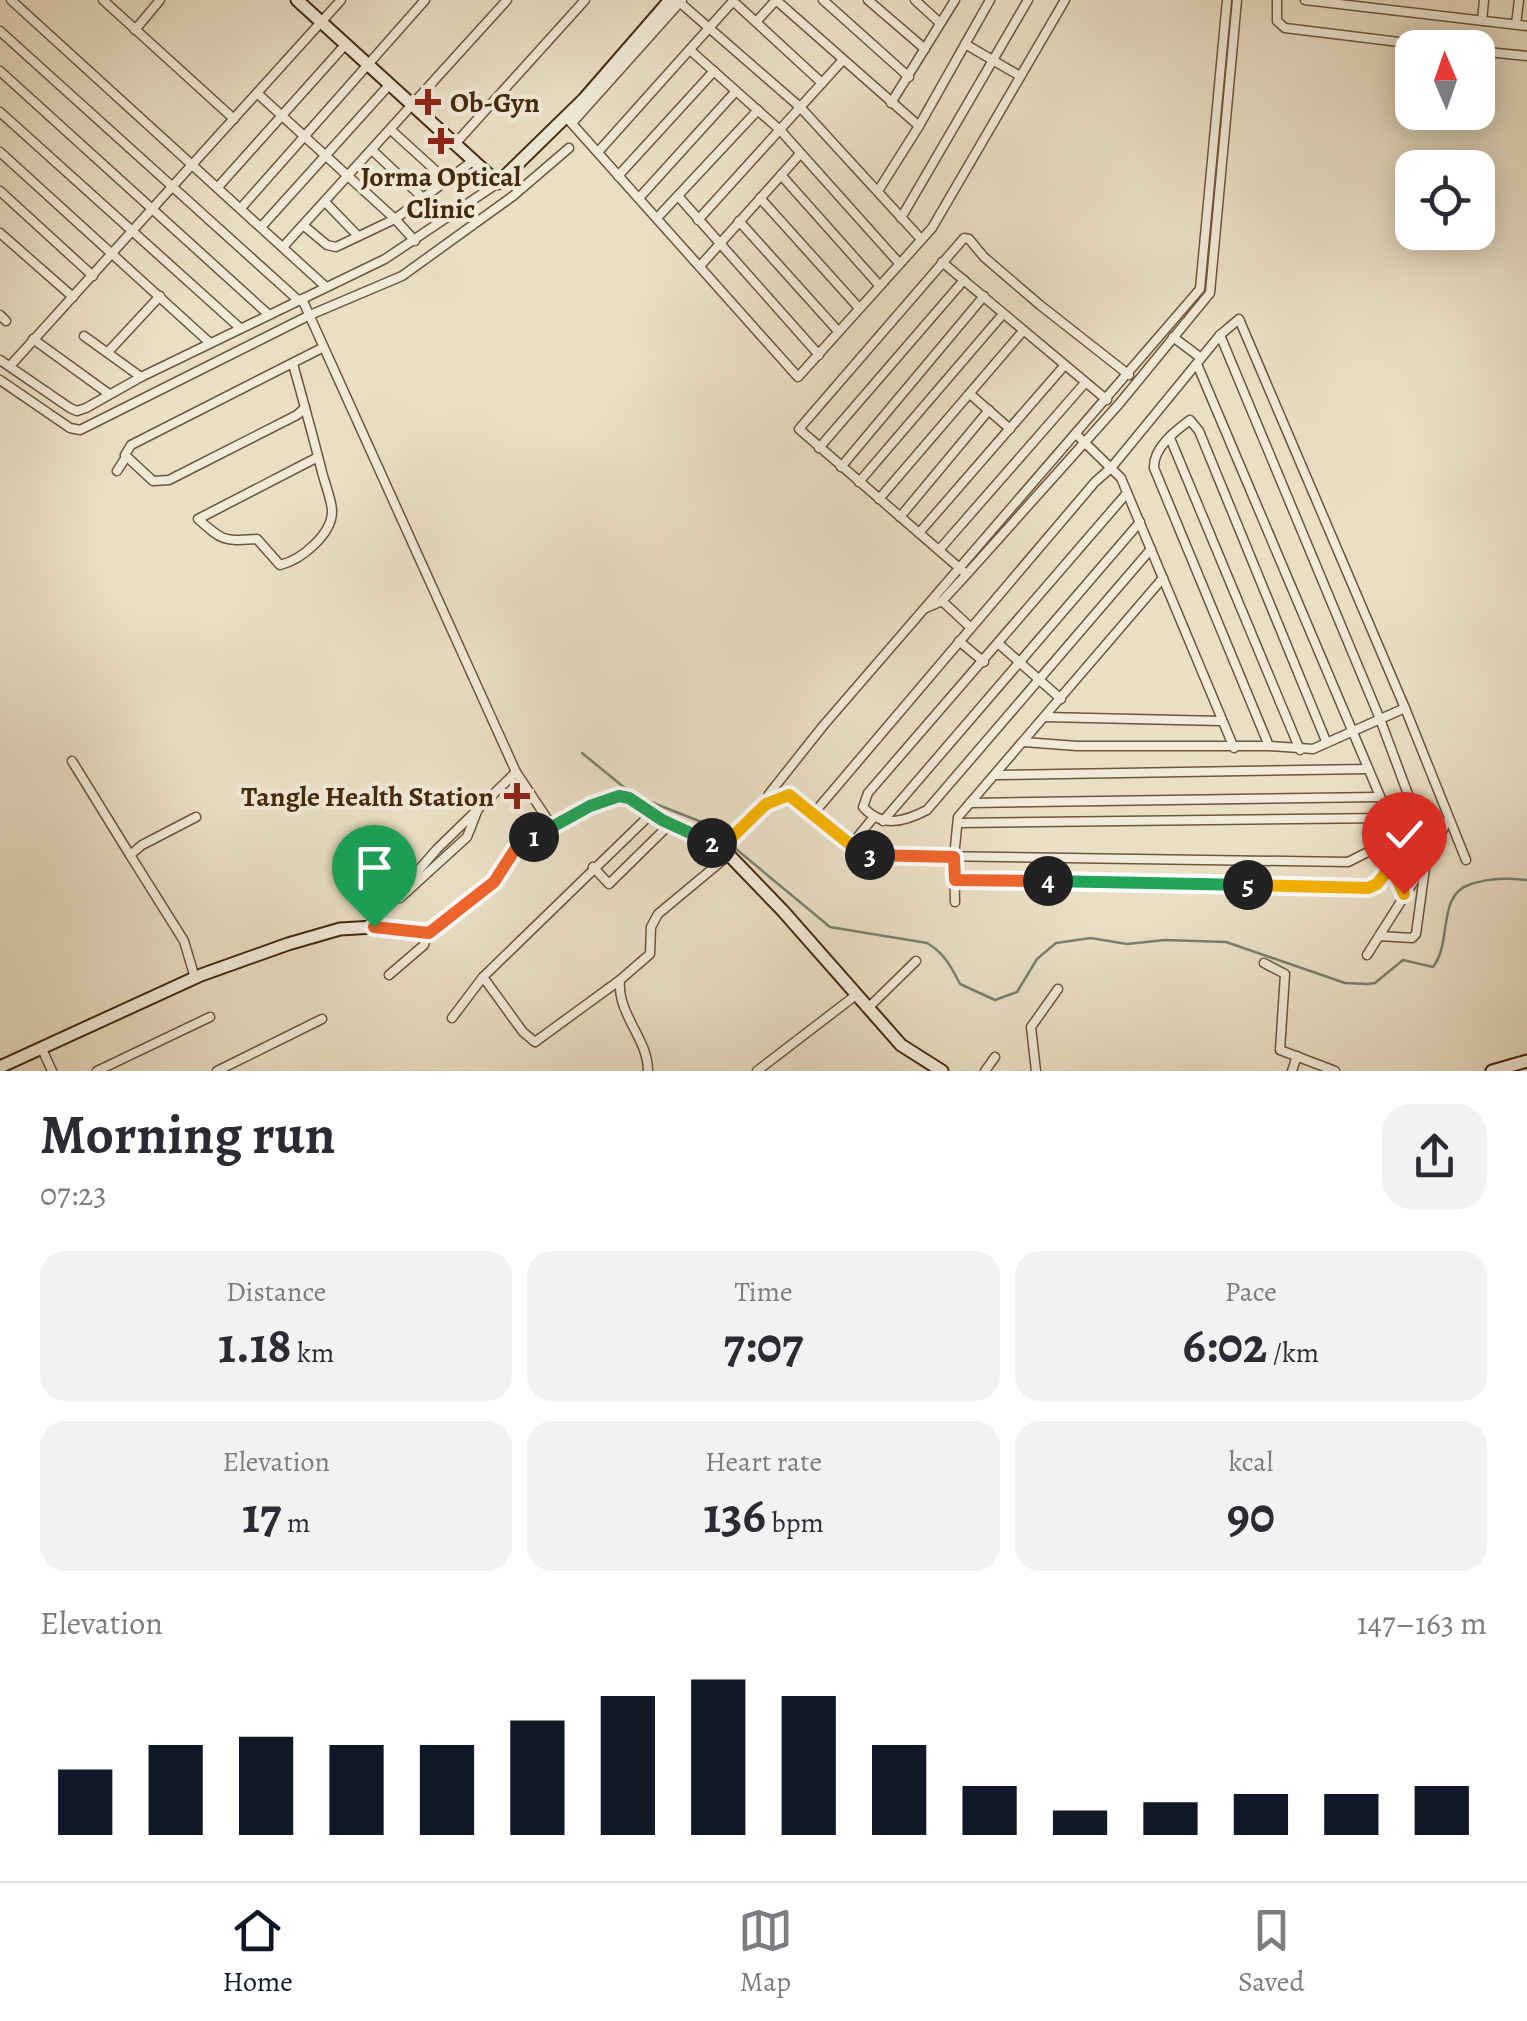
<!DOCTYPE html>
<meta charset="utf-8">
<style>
:root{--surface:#fff;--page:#f2f2f3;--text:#2b2b33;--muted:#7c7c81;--line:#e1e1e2;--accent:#111827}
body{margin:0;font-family:Alegreya,serif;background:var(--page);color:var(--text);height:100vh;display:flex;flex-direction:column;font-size:38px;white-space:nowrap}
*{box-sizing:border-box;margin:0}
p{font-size:32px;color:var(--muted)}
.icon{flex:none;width:55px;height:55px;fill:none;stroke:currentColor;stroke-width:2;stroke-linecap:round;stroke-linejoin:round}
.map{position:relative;height:1071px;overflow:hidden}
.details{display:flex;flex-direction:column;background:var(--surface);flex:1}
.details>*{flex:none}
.needle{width:65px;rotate:358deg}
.fabs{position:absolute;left:1395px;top:30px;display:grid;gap:20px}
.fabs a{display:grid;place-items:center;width:100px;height:100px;border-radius:20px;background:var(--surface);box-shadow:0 5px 25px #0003;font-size:50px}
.pin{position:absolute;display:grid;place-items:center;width:85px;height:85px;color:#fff;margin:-102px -42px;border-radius:50% 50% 50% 0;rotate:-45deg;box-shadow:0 0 10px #0007}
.pin .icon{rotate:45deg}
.km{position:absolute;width:50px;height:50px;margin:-25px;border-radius:50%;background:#222;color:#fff;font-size:28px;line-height:50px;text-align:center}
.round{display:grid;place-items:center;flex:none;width:105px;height:105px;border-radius:30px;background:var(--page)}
.overview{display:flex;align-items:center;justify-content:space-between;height:170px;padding:0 40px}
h1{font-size:55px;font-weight:700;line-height:75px}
.figures{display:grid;grid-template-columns:repeat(3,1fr);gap:15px;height:170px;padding:10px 40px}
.figures div{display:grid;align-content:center;border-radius:25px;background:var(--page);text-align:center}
.figures b{font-size:50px;font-weight:700}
.figures small{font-size:28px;font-weight:400}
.figures p{font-size:28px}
.chart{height:280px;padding:20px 40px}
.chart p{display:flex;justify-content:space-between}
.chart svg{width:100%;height:180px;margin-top:10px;stroke:var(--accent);stroke-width:6}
.menu{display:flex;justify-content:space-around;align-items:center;height:140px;border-top:2px solid var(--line);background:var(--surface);font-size:28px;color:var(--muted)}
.menu a{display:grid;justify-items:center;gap:5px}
.menu .active{color:var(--accent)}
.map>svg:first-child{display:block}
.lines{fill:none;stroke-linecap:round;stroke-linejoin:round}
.stream{stroke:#778271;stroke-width:2.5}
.street-casing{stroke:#6e563a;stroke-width:11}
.secondary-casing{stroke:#45290c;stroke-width:15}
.street{stroke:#f1ead9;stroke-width:8}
.secondary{stroke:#f1ead9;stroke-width:11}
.split-1-casing{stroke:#fff;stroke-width:20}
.split-2-casing{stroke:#fff;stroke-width:20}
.split-3-casing{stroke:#fff;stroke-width:20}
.split-4-casing{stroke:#fff;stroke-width:20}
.split-5-casing{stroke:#fff;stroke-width:20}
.split-6-casing{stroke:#fff;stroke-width:20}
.split-1{stroke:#f0652b;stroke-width:12}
.split-2{stroke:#22a559;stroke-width:12}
.split-3{stroke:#f5b400;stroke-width:12}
.split-4{stroke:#f0652b;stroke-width:12}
.split-5{stroke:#22a559;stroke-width:12}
.split-6{stroke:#f5b400;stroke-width:12}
.poi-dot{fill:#8f2418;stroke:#f1ead9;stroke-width:4}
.labels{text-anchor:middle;stroke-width:8;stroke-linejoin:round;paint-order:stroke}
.poi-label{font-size:28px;font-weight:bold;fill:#45290c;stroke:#f1ead9;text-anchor:start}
</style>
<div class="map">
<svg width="1527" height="1071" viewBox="0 0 1527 1071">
<rect width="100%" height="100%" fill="#eadfc5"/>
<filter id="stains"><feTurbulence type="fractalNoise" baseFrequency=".002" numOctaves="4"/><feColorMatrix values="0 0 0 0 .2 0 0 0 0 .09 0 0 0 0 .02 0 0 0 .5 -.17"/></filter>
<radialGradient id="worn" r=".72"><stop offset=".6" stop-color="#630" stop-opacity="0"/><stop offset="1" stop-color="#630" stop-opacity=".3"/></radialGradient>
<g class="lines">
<!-- stream -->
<g class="stream">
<path d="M582 753 631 793"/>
<path d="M638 797 704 823 724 839"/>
<path d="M730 844 830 927 927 943C944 953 951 966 960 984L995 1000 1017 992 1037 959 1056 943 1091 938 1127 944 1165 940 1226 942 1345 983 1368 984 1375 983 1403 960 1433 967C1453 941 1436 895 1471 884 1491 878 1506 878 1527 880"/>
</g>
<!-- street casing -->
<g class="street-casing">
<g id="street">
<path d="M11 0 326 287"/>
<path d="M103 0 234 119"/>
<path d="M677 0 800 107 921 239"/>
<path d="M776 0 919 126"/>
<path d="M823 0 909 77"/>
<path d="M868 0 925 49"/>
<path d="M915 0 940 23"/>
<path d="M1277 0V21L1285 28 1448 48"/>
<path d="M1305 0 1527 26"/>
<path d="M733 1 822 83"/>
<path d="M1482 21 1484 0"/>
<path d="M756 22 776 0"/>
<path d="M1516 24 1519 0"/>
<path d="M135 30 160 0"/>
<path d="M0 31 298 300"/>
<path d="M965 44 1020 76"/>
<path d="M690 50 780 130 899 263"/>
<path d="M1478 51 1527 56"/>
<path d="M0 71 268 314"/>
<path d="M257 93 395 219 415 241"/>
<path d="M891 103 955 0"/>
<path d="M0 112 240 328"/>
<path d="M566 117 798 377 932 228 1065 0"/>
<path d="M572 123 682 0"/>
<path d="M391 130 447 181"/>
<path d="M455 144 585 0"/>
<path d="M372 150 422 197"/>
<path d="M0 152 210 343"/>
<path d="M598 152 734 0"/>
<path d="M781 175 879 285"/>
<path d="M618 176 714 71"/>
<path d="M218 187 345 45"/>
<path d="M0 191 93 276"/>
<path d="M878 191 919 126 990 0"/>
<path d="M678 196 819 355"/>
<path d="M639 198 736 91"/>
<path d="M760 198 859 308"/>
<path d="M325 202 358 236"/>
<path d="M241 208 425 0"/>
<path d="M657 218 758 110"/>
<path d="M901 218 1028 0"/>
<path d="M698 220 842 61"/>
<path d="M739 221 838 331"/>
<path d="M303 225 327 245 336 247 395 219 474 160"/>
<path d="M262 226 390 84"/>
<path d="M0 233 73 297"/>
<path d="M283 247 507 0"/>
<path d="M942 262 1107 400"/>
<path d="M700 266 800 154"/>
<path d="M302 299 516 772 552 826"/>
<path d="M0 315 6 321"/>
<path d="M84 336 141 377"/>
<path d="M1173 337 1201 358"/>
<path d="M33 339 109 394"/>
<path d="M108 352 160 296"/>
<path d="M0 360 70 408 77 411 86 408 141 377 385 259 498 183"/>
<path d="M293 364C303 400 313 436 322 472 325 484 331 498 332 510 333 534 301 560 280 565L257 539C224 541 224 542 198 519L318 457"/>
<path d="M10 366 341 0"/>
<path d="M0 380 70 428 80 430 310 315 402 276 513 196 569 148"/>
<path d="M970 394 1010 429"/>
<path d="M305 408 297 415 169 480 153 481 125 455 131 445 322 348"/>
<path d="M1076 434 1121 478 1234 748"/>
<path d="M1170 438 1300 750"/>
<path d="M819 448 964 280"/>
<path d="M841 467 984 296"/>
<path d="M117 471 126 457"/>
<path d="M859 482 1003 314"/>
<path d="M1127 493 868 793 863 807C882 828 904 822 927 810L1151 549"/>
<path d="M879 499 1023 331"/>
<path d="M900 517 989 410"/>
<path d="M919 533 1064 366"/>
<path d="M939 550 1084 384"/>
<path d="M964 572 799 429 964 238 969 239 984 257 1040 305 1129 375"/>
<path d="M942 601 970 627"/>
<path d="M926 608 942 601 966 575 1119 404 1210 293 1237 0"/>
<path d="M959 641 984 662"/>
<path d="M999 644 1061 699"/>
<path d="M1045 717 1221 721"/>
<path d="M1024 742 1077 746H1269L1313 749 1405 708"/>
<path d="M1269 746 1154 468C1153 448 1175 431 1190 420L1199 431 1326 741"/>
<path d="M72 761 130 855"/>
<path d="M995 775 1368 769"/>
<path d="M970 803 1379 797"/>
<path d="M766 804 769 794 823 726 1200 289 1227 0"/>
<path d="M814 813 1095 482 1111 468 1220 335 1239 319 1405 708 1466 860"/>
<path d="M883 821 1140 522"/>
<path d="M958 823 1386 818"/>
<path d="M851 845 873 818"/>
<path d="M721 848 766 804 789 795 851 845 871 855 1348 862 1368 852 1386 818 1385 808 1197 364"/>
<path d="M1391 866 1404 894"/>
<path d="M593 867 609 884 670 824"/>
<path d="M366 877 383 911 437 849 516 772"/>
<path d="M955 880 1368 889C1386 881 1417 832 1415 813L1380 719 1220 335"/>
<path d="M400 898 467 837 478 809"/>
<path d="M955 902 954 857 958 817 1163 578"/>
<path d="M1379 936 1412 938 1416 934 1425 868"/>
<path d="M1367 955 1426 862 1448 820"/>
<path d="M1264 963 1285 974 1280 1050 1335 1071"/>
<path d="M389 975 424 945 427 934"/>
<path d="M483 977 523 1032 535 1042 620 980"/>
<path d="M195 978 184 941 130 855 142 845 196 817"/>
<path d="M868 1008 916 961"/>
<path d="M452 1018 483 977 652 813"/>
<path d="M42 1049 52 1071"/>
<path d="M97 1071 210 1017"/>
<path d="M217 1071 322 1019"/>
<path d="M648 1071C648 1038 617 1015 620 980L650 954 651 927 658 914 729 855"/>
<path d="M757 1071 856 995"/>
<path d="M985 1071 995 1057"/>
<path d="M1036 1071 1031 1027 1058 989"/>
<path d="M1292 1071 1297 1056"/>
</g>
</g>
<!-- secondary casing -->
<g class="secondary-casing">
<g id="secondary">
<path d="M297 0 498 183 584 99 670 0"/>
<path d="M0 1067 201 975 288 944 340 929 374 927 429 933 495 882 519 847 590 806 613 797 629 798 661 820 701 836 729 855 783 911 901 1045 942 1071"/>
<path d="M1492 1071 1527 1061"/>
</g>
</g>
<!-- street -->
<use href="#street" class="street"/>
<!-- secondary -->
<use href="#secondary" class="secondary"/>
</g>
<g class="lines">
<!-- split-1 casing -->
<g class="split-1-casing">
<path id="split-1" d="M374 927 429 933 494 882 514 851 534 837"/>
</g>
<!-- split-2 casing -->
<g class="split-2-casing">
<path id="split-2" d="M534 837 590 806 619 796 629 798 662 820 712 843"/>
</g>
<!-- split-3 casing -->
<g class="split-3-casing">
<path id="split-3" d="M712 843 721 848 766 804 789 795 851 845 870 855"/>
</g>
<!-- split-4 casing -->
<g class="split-4-casing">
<path id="split-4" d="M870 855 954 857 955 880 1048 881"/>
</g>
<!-- split-5 casing -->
<g class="split-5-casing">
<path id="split-5" d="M1048 881 1248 885"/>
</g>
<!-- split-6 casing -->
<g class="split-6-casing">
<path id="split-6" d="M1248 885 1368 888 1377 884 1391 866 1404 894"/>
</g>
<!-- split-1 -->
<use href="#split-1" class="split-1"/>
<!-- split-2 -->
<use href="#split-2" class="split-2"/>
<!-- split-3 -->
<use href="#split-3" class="split-3"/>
<!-- split-4 -->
<use href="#split-4" class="split-4"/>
<!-- split-5 -->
<use href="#split-5" class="split-5"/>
<!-- split-6 -->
<use href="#split-6" class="split-6"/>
</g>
<!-- markers -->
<g class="poi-dot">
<path d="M423 87h10v10h10v10h-10v10h-10v-10h-10v-10h10z"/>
<path d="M436 126h10v10h10v10h-10v10h-10v-10h-10v-10h10z"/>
<path d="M512 781h10v10h10v10h-10v10h-10v-10h-10v-10h10z"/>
</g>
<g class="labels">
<!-- poi labels -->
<g class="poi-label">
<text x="450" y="112">Ob-Gyn</text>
<text x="441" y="186" text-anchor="middle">Jorma Optical<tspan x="441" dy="32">Clinic</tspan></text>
<text x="494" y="806" text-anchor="end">Tangle Health Station</text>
</g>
</g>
<rect width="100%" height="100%" filter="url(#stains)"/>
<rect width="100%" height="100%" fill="url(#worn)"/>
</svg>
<div class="fabs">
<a><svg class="needle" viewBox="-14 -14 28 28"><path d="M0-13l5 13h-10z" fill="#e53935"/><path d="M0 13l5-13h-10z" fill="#7c7c81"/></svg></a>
<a><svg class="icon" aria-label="locate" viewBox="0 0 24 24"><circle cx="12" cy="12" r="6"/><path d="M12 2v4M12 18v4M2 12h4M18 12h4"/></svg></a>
</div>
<div class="pin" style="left:374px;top:927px;background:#1e9e55"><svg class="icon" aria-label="arrive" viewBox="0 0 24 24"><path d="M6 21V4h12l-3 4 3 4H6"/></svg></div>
<div class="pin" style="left:1404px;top:894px;background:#d93025"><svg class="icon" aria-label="check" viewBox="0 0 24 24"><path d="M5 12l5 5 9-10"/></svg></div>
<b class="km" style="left:534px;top:837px">1</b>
<b class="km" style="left:712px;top:843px">2</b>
<b class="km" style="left:870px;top:855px">3</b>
<b class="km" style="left:1048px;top:881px">4</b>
<b class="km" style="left:1248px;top:885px">5</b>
</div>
<section class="details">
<div class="overview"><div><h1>Morning run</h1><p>07:23</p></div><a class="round"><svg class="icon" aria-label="share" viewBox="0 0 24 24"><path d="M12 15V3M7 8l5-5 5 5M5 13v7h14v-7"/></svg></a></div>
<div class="figures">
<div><p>Distance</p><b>1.18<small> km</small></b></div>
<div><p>Time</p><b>7:07</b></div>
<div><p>Pace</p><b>6:02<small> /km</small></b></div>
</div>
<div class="figures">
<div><p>Elevation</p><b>17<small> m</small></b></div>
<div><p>Heart rate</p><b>136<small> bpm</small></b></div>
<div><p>kcal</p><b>90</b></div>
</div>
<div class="chart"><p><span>Elevation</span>147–163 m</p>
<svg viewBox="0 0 160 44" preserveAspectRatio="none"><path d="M5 44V28M15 44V22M25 44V20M35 44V22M45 44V22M55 44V16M65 44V10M75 44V6M85 44V10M95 44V22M105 44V32M115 44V38M125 44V36M135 44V34M145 44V34M155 44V32"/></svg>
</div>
</section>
<nav class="menu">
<a class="active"><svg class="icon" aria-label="home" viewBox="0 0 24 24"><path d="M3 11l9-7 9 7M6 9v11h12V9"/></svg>Home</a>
<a><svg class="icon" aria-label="map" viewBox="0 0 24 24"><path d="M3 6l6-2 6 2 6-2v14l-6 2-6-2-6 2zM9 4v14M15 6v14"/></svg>Map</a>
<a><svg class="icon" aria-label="saved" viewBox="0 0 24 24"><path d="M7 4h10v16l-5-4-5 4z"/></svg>Saved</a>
</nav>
